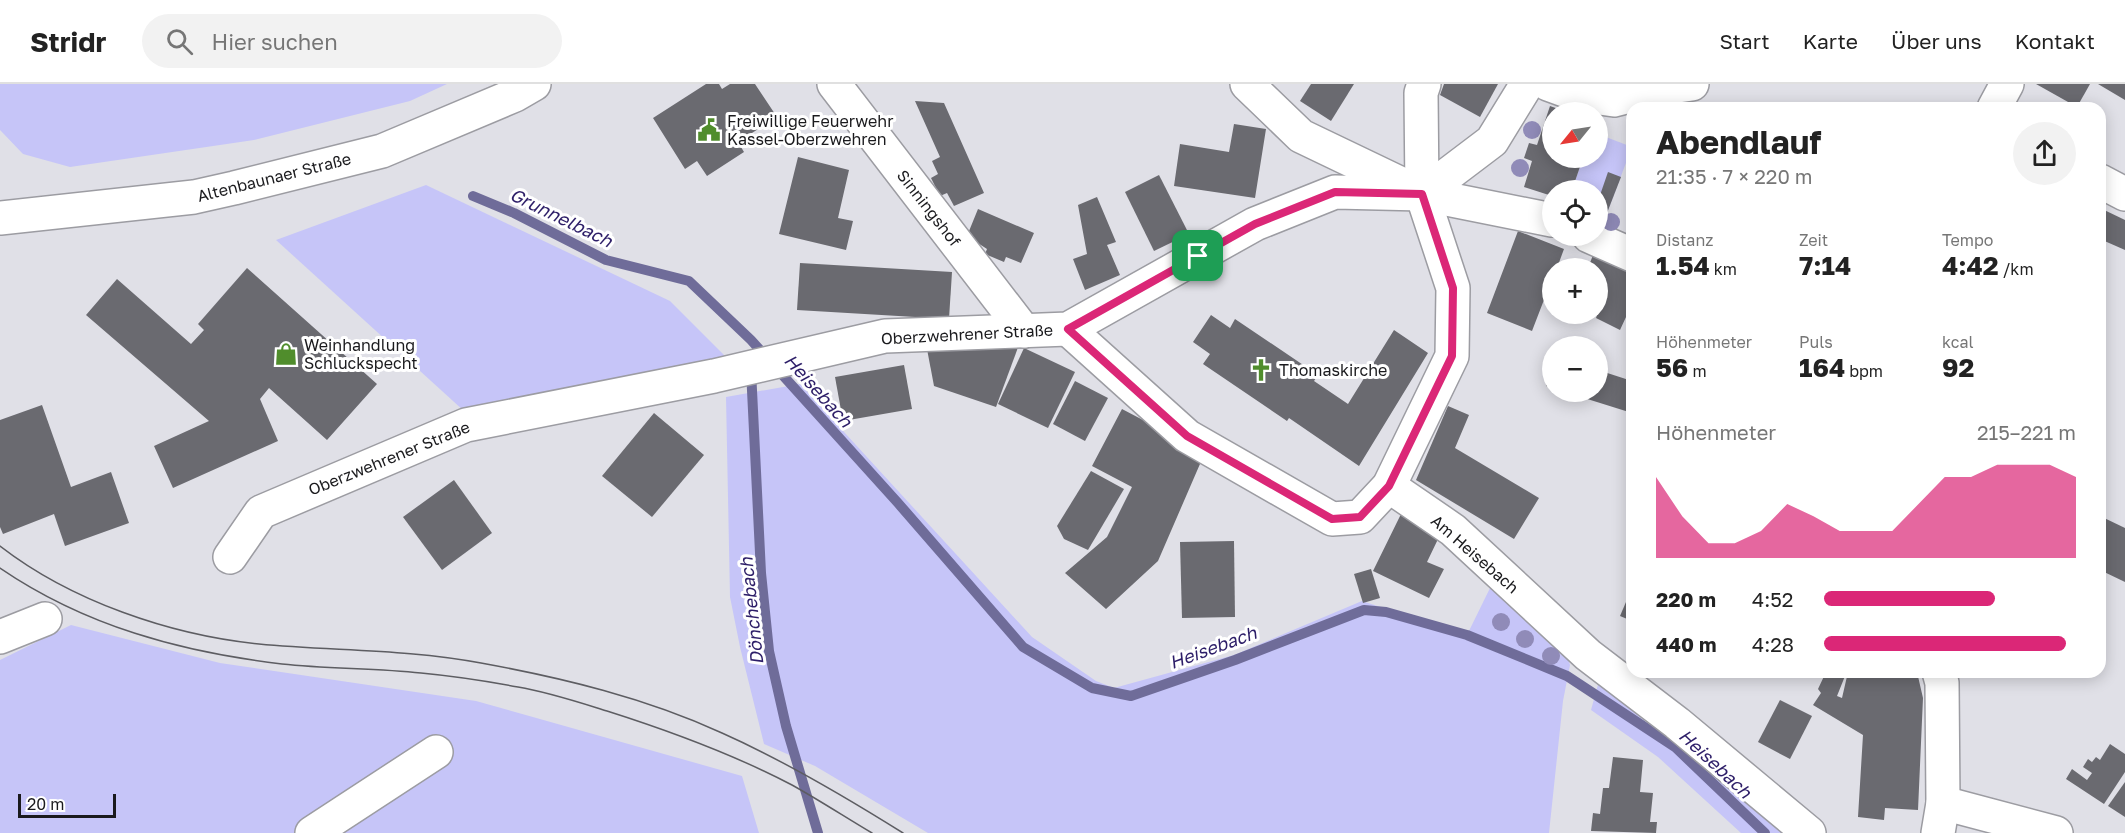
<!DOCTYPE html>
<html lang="de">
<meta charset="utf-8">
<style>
:root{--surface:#fff;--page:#f2f2f2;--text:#222;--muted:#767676;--line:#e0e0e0;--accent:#db2777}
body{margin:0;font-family:"Golos Text",sans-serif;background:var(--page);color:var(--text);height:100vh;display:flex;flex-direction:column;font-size:22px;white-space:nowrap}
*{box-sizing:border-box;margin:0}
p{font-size:20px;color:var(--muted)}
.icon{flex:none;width:33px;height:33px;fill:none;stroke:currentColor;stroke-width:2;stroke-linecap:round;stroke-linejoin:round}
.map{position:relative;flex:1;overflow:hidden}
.details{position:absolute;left:1626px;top:18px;width:480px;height:576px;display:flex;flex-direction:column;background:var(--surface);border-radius:18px;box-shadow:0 3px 15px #0003}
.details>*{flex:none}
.needle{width:39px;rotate:240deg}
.buttons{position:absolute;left:1542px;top:18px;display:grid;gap:12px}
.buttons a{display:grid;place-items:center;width:66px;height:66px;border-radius:50%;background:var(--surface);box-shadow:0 3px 15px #0003;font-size:30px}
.scale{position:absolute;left:18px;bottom:15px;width:98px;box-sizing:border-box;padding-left:6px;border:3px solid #1a1a1d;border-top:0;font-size:16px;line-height:21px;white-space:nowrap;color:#1a1a1d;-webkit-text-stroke:4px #fff;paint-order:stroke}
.pin{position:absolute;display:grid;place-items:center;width:51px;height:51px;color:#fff;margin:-26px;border-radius:12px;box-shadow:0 3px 9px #0006}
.round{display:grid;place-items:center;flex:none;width:63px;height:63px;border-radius:32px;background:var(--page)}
.headline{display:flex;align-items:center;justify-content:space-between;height:102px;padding:0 30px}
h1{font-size:33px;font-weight:700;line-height:45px}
.figures{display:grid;grid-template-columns:repeat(3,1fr);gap:9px;height:102px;padding:6px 30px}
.figures div{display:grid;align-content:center}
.figures b{font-size:26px;font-weight:700}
.figures small{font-size:16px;font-weight:400}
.figures p{font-size:16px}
.chart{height:168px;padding:12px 30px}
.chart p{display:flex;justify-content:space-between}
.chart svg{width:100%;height:108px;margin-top:6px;fill:var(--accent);opacity:.7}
ul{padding:0 30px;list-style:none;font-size:20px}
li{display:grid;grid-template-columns:96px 72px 1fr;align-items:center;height:45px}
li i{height:15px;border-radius:8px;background:var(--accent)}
header{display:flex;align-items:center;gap:36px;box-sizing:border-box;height:84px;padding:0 30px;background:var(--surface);border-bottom:2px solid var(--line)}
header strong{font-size:28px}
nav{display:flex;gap:33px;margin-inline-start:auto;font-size:21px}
.search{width:420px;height:54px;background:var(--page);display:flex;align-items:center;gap:15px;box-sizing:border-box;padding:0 21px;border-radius:33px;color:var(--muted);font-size:22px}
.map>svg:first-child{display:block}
.green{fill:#c6c5f8}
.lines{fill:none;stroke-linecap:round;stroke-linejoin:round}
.stream{stroke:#6f6c99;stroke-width:10}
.building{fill:#6a6a70}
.minor-casing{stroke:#9c9ca2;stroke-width:36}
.major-casing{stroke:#9c9ca2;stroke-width:36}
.minor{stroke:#fff;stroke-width:33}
.major{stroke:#fff;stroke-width:33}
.tram{stroke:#5d5d62;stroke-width:1.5}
.tree{fill:#908bb8}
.route-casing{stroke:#fff;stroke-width:12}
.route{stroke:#db2777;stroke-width:8}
.labels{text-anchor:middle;stroke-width:6;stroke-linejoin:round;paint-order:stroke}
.poi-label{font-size:16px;fill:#1a1a1d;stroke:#fff;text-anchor:start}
.street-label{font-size:16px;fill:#1a1a1d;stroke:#fff}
.water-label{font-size:18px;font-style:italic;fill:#2d1e68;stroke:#fff}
</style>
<header>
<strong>Stridr</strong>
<div class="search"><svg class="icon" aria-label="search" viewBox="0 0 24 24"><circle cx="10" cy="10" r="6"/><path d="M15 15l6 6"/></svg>Hier suchen</div>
<nav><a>Start</a><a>Karte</a><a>Über uns</a><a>Kontakt</a></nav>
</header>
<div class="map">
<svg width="2125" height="749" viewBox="0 0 2125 749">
<rect width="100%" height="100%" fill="#e0e0e7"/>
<!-- green -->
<g class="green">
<path d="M0 0H447L410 17 254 56 70 83 23 70 0 46Z"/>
<path d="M1598 50 1632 63 1607 129 1598 126V106H1572L1583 74H1598Z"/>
<path d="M426 101 670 217 727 274 464 327 276 156Z"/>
<path d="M800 300 1032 553 1096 597 1114 604 1234 571 1362 517 1467 551 1491 502 1565 565 1570 581 1563 617 1549 749H928L815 682 764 660 740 563 730 513 726 313Z"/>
<path d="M71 541 220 579 476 617 742 692 759 749H0V576Z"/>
<path d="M1599 597 1787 749H1741L1658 673 1591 626Z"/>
</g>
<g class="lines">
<!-- stream -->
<g class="stream">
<path d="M473 112 514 129 606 176 689 197 751 256 898 419 1023 563 1092 604 1131 612 1235 576 1364 526 1386 528 1467 551 1567 592 1675 663 1765 749"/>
<path d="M751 286 761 489 769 567 786 642 818 749"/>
</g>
</g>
<!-- building -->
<g class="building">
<path d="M706 0H719L722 5 730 0H755L777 33 738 58 744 68 707 92 697 77 685 85 653 34Z"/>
<path d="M1311 0H1354L1331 37 1300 17Z"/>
<path d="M1444 0H1498L1480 33 1440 11Z"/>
<path d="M2036 0H2090L2077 23Z"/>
<path d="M2098 0H2125V16Z"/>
<path d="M915 17 944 19 984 109 954 122 947 109 940 112 931 94 938 90 932 77 940 73Z"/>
<path d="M1657 18 1674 24H1648Z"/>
<path d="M1550 22 1567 28H1552V74H1583L1572 106H1552V112L1524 103 1532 77 1524 74 1529 59 1537 61Z"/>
<path d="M1234 40 1266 45 1255 114 1174 102 1180 60 1229 68Z"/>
<path d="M798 73 849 86 838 134 853 137 846 166 779 150Z"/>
<path d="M1608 88 1621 93 1607 129 1598 126V117Z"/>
<path d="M1159 91 1189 150 1154 167 1125 108Z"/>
<path d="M1097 113 1116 158 1107 161 1120 191 1085 206 1073 175 1087 170 1078 121Z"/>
<path d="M2100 124 2125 136V166L2100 155Z"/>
<path d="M978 125 1034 149 1021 179 1006 173 1004 178 985 170 987 165 967 152Z"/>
<path d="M1518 147 1564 165 1557 184H1552V195L1532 247 1487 229Z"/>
<path d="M1593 171 1632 189V199L1627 209 1632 211V220L1620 246 1596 234 1605 210 1598 206V184H1588Z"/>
<path d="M800 179 952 188 949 235 797 226Z"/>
<path d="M247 184 377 300 327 356 269 304 260 315 278 357 173 404 154 362 209 337 86 231 117 195 191 260 204 246 198 240Z"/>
<path d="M1211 231 1230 244 1235 235 1318 291 1314 297 1348 320 1394 246 1428 269 1359 382 1289 334 1287 337 1203 280 1210 270 1193 258Z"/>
<path d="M1020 258 996 323 934 302 927 265Z"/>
<path d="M1024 264 1075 288 1048 344 998 320Z"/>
<path d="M904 281 912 325 843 337 835 293Z"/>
<path d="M1552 283V304L1546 302Z"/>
<path d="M1598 286 1632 297V329L1565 308H1598Z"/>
<path d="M1075 297 1108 314 1085 357 1053 340Z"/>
<path d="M42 321 71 403 111 388 129 439 65 462 54 430 3 450 0 443V336Z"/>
<path d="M1448 322 1469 331 1455 364 1539 414 1514 455 1416 396Z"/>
<path d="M1122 325 1162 346 1203 373 1158 477 1106 525 1065 489 1107 453 1132 403 1092 382Z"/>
<path d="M654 329 704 371 652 433 602 392Z"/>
<path d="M1091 387 1124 405 1088 466 1064 455 1057 442Z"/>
<path d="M454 396 492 449 442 486 403 433Z"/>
<path d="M1402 428 1439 453 1427 478 1444 485 1429 514 1373 487Z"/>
<path d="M2100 432 2125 444V498L2100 486Z"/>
<path d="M1234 457 1235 533 1182 534 1180 458Z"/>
<path d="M1371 485 1380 514 1363 519 1354 490Z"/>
<path d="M1632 504V537L1620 532Z"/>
<path d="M1826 588H1838L1845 592 1837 612 1842 614 1848 588H1917L1923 614 1918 726 1885 724 1884 736 1858 733 1863 651 1813 621 1821 609 1818 605Z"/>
<path d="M1780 616 1812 632 1790 675 1758 658Z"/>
<path d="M2110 660 2125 670V688L2104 720 2066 695 2072 685 2087 696 2092 689 2083 683 2088 675 2092 678 2096 673 2100 676Z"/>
<path d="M1613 673 1643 676 1640 708 1653 709 1650 738H1657L1656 749 1591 747 1593 729 1600 730 1603 704H1609Z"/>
<path d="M2125 698V733L2108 722Z"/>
</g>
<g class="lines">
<!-- minor casing -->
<g class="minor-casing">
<g id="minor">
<path d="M834 0 1024 247"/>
<path d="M1247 0 1301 52 1422 110 1552 136"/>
<path d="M1548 0 1578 11 1614 16 1657 5 1692 0"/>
<path d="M1994 24 2007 0"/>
<path d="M2100 97 2125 110"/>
<path d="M1589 152 1632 171"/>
<path d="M1068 245 1187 352 1332 435 1360 433 1389 402 1452 272 1453 204 1422 110 1421 9 1424 0"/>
<path d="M1389 402 1453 446 1588 571 1677 639 1809 749"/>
<path d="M230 473 261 428 466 341 714 292 885 252 1068 245 1255 140 1335 108 1422 110 1492 57 1527 0"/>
<path d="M0 553 45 535"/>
<path d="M1943 719 2056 749"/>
<path d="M312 749 436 668"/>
<path d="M1938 749 1943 719 1942 599 1939 588"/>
</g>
</g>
<!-- major casing -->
<g class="major-casing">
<path id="major" d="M0 134 194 113 234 104 382 67 515 11 534 0"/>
</g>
<!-- minor -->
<use href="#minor" class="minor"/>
<!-- major -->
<use href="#major" class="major"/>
<!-- tram -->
<g class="tram">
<path d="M0 462C71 517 170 551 259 560 333 567 408 565 481 579 563 594 646 614 722 649 785 677 844 712 903 749"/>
<path d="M0 484C85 542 181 568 282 580 328 585 375 584 421 589 453 592 486 597 518 603 548 608 578 618 607 627 670 647 733 670 792 701 819 716 845 733 872 749"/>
</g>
</g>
<!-- trees -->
<g class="tree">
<circle cx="1532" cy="46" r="9"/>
<circle cx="1520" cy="84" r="9"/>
<circle cx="1611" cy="138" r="9"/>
<circle cx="1501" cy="538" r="9"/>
<circle cx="1525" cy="555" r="9"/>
<circle cx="1551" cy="572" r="9"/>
</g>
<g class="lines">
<!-- route casing -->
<g class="route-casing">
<path id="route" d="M1335 108 1422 110 1453 204 1452 272 1389 402 1360 433 1332 435 1187 352 1068 245 1255 140Z"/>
</g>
<!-- route -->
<use href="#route" class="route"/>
</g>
<!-- icons -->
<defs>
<g id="civic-bare" transform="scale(1.8)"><path d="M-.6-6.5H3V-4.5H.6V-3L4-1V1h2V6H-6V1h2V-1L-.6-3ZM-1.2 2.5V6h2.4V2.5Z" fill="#508d2c" stroke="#fff" stroke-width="2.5" paint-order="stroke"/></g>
<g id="shop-bare" transform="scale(1.8)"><path d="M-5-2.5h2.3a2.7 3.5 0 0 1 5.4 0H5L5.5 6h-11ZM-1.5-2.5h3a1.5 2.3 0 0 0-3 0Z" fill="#508d2c" stroke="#fff" stroke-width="2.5" paint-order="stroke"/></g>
<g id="church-bare" transform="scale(1.8)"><path d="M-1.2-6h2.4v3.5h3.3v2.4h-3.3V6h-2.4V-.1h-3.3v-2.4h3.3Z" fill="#508d2c" stroke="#fff" stroke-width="2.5" paint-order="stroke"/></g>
</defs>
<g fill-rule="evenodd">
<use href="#civic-bare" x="709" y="46"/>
<use href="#shop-bare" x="286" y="270"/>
<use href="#church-bare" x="1261" y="286"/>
</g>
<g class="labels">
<!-- poi labels -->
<g class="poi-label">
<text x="727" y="43">Freiwillige Feuerwehr<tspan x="727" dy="18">Kassel-Oberzwehren</tspan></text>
<text x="304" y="267">Weinhandlung<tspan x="304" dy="18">Schluckspecht</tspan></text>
<text x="1279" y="292">Thomaskirche</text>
</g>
<!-- street labels -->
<g class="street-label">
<text transform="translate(274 93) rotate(-14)" y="6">Altenbaunaer Straße</text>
<text transform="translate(929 124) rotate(52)" y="6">Sinningshof</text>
<text transform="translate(967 250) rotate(-3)" y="6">Oberzwehrener Straße</text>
<text transform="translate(389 374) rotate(-22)" y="6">Oberzwehrener Straße</text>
<text transform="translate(1475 470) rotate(41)" y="6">Am Heisebach</text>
</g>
<!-- water labels -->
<g class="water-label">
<text transform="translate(561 134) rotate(26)" y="6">Grunnelbach</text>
<text transform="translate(818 307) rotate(48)" y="6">Heisebach</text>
<text transform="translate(752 527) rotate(-96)" y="6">Dönchebach</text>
<text transform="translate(1213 564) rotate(-20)" y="6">Heisebach</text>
<text transform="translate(1715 680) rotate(43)" y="6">Heisebach</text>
</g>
</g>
</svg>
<div class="buttons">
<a><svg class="needle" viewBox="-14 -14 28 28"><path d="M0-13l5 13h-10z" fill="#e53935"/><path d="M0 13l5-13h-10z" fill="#767676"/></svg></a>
<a><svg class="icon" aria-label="locate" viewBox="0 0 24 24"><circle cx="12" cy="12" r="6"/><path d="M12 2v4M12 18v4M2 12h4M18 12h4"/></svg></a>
<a>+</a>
<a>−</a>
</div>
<div class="scale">20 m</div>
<div class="pin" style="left:1198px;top:172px;background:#1e9e55"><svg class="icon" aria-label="arrive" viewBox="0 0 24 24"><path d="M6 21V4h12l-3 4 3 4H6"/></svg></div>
<section class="details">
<div class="headline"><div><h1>Abendlauf</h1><p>21:35 · 7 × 220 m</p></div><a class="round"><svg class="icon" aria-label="share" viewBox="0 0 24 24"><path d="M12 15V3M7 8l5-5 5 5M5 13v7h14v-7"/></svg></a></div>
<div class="figures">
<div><p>Distanz</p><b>1.54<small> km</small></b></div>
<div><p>Zeit</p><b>7:14</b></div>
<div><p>Tempo</p><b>4:42<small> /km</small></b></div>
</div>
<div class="figures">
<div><p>Höhenmeter</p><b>56<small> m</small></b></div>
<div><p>Puls</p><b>164<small> bpm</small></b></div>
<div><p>kcal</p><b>92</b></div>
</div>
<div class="chart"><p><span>Höhenmeter</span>215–221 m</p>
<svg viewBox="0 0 160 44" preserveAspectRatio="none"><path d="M0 44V11L10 27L20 38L30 38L40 33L50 22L60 27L70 33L80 33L90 33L100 22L110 11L120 11L130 6L140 6L150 6L160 11V44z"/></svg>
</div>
<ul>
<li><b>220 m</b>4:52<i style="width:68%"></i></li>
<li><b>440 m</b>4:28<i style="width:96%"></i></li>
</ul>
</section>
</div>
